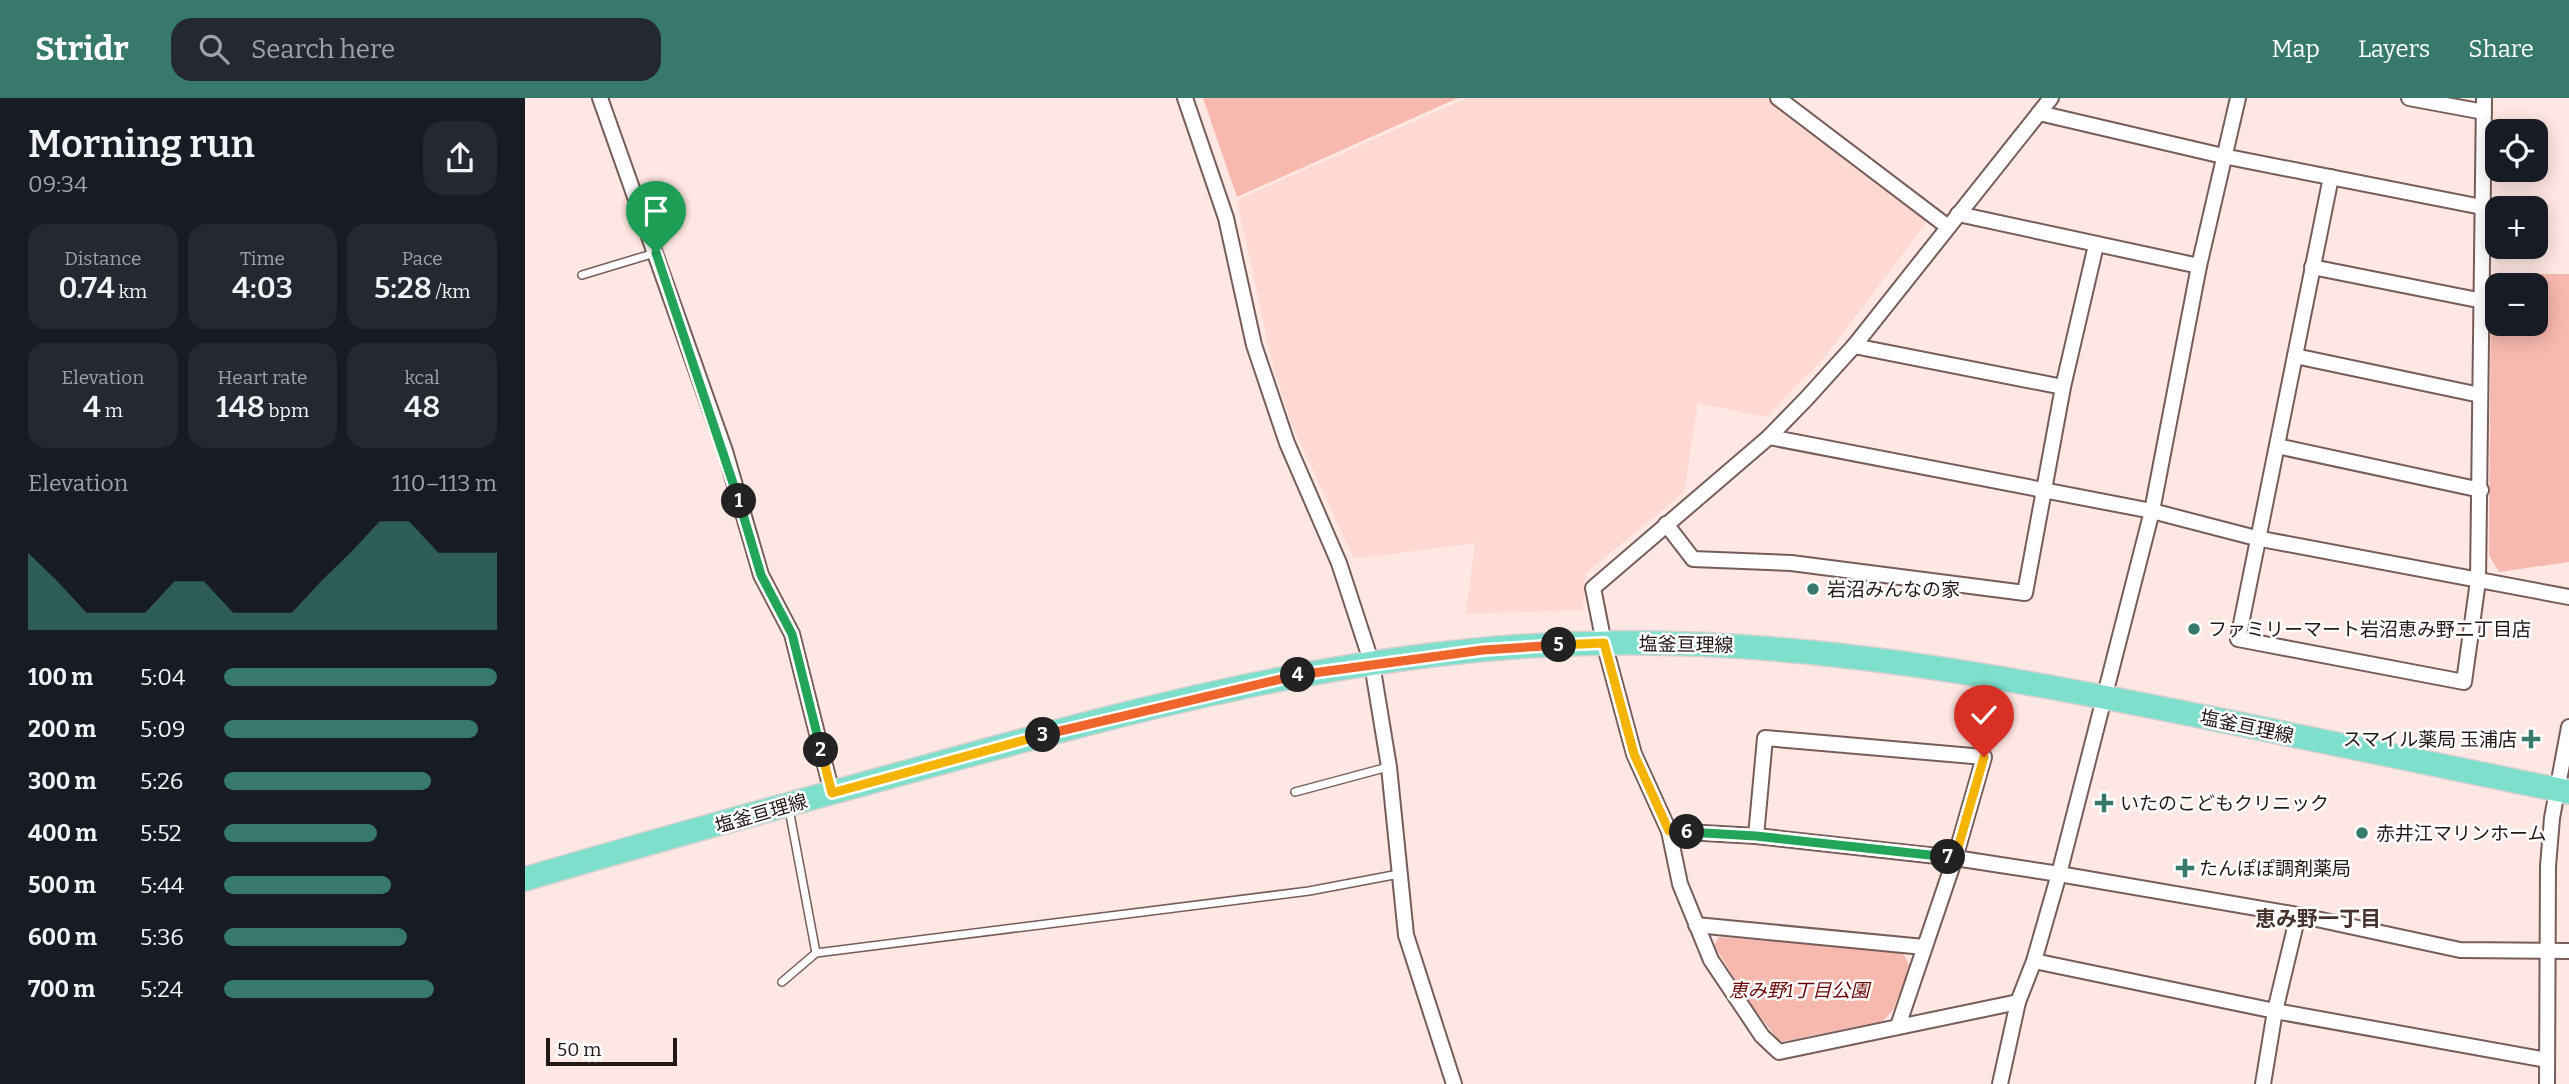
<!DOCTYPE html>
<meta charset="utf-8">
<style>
:root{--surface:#171b24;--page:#242831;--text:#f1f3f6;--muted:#9ea1a6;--accent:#37796a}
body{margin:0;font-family:Bitter,"Noto Sans JP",serif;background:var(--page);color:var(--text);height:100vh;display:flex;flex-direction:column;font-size:26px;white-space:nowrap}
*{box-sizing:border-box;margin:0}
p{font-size:23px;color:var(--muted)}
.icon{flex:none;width:38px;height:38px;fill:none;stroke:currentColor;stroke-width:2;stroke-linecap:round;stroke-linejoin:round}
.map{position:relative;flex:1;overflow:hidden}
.side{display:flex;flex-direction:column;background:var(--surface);width:525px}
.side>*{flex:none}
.controls{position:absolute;left:1960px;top:21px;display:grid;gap:14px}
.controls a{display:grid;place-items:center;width:63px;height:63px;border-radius:14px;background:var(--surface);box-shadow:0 4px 18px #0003;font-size:35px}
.scale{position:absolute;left:21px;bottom:18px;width:131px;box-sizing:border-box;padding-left:7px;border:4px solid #221816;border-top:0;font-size:19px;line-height:24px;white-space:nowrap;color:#221816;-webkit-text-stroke:5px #fff;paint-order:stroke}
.pin{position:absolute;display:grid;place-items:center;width:60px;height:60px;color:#fff;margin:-72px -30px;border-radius:50% 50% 50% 0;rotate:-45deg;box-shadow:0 0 7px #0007}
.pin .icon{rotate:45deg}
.km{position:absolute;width:35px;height:35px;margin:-18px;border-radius:50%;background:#222;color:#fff;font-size:19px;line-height:35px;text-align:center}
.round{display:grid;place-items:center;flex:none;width:74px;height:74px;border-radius:21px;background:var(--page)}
.headline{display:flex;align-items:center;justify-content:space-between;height:119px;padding:0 28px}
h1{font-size:38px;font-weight:600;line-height:52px}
.metrics{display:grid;grid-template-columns:repeat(3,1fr);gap:10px;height:119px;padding:7px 28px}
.metrics div{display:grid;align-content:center;border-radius:18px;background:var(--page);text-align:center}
.metrics b{font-size:30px;font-weight:600}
.metrics small{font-size:19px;font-weight:400}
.metrics p{font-size:19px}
.chart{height:196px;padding:14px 28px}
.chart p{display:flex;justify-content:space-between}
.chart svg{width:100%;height:126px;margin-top:7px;fill:var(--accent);opacity:.7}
ul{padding:0 28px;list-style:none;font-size:23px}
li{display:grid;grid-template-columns:112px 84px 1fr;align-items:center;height:52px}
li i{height:18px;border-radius:9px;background:var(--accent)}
header{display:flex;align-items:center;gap:42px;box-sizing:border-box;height:98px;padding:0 35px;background:var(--accent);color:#fff}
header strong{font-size:33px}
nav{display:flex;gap:38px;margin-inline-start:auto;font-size:24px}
.search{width:490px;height:63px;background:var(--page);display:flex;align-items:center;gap:18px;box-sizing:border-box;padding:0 24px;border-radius:21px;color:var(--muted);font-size:26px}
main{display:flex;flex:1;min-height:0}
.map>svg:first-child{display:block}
.built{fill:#ffd9d2}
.green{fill:#f7b8ae;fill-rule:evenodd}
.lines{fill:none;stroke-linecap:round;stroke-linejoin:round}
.lane-casing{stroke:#765d59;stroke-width:10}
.street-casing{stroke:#765d59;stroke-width:18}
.primary-casing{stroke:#d3d1d0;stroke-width:26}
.lane{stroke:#fff;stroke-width:7}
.street{stroke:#fff;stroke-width:14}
.primary{stroke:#7fdfcd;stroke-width:23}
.split-1-casing{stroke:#fff;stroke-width:14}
.split-2-casing{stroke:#fff;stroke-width:14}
.split-3-casing{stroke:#fff;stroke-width:14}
.split-4-casing{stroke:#fff;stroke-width:14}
.split-5-casing{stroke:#fff;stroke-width:14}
.split-6-casing{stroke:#fff;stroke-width:14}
.split-7-casing{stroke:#fff;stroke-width:14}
.split-8-casing{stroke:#fff;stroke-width:14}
.split-1{stroke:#22a559;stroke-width:9}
.split-2{stroke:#22a559;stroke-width:9}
.split-3{stroke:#f5b400;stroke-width:9}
.split-4{stroke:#f0652b;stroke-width:9}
.split-5{stroke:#f0652b;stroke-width:9}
.split-6{stroke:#f5b400;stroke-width:9}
.split-7{stroke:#22a559;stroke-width:9}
.split-8{stroke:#f5b400;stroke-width:9}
.poi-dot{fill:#37796a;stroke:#fff;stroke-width:2.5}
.labels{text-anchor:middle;stroke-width:5;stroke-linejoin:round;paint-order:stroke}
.poi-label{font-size:19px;fill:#221816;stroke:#fff;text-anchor:start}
.street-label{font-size:19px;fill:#221816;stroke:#fff}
.park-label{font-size:19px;font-style:italic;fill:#670403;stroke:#fff}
.neighbourhood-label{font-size:21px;font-weight:bold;fill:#48322e;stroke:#fff}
</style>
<header>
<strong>Stridr</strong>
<div class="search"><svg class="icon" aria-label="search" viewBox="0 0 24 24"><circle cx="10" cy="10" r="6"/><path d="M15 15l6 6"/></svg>Search here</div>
<nav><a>Map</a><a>Layers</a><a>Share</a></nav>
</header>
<main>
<section class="side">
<div class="headline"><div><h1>Morning run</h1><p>09:34</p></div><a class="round"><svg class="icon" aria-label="share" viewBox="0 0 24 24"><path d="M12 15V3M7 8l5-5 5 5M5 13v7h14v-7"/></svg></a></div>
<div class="metrics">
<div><p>Distance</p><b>0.74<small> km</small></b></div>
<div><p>Time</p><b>4:03</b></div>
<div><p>Pace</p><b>5:28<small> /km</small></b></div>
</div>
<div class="metrics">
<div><p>Elevation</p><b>4<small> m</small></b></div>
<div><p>Heart rate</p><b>148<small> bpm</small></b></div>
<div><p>kcal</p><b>48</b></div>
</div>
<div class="chart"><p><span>Elevation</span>110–113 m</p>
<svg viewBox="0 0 160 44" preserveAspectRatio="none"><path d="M0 44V17L10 27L20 38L30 38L40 38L50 27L60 27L70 38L80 38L90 38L100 27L110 17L120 6L130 6L140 17L150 17L160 17V44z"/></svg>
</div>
<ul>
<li><b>100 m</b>5:04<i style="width:100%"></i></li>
<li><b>200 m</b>5:09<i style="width:93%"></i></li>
<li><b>300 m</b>5:26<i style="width:76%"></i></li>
<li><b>400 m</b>5:52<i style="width:56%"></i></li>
<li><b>500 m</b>5:44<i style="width:61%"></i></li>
<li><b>600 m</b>5:36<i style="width:67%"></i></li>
<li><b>700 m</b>5:24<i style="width:77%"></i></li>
</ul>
</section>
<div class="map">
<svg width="2044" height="986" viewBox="0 0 2044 986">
<rect width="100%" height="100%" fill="#ffe7e3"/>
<!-- built -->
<path class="built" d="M942 0H1241L1402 124 1299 260 1241 319 1173 305 1159 394 1060 476 1058 512 941 516 950 445 829 461 766 325 747 265 712 102Z"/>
<!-- green -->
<g class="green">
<path d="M678 0H933L712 99Z"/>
<path d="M1966 176H2044V464L1974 474 1964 457ZM2011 187V226H1972V187Z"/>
<path d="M1194 839 1377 853 1385 869 1368 912 1358 923 1255 944 1222 902 1189 847Z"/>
</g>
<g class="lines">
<!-- lane casing -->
<g class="lane-casing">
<g id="lane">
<path d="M57 177 130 155"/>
<path d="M770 694 863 669"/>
<path d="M264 711 291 855"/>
<path d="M257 884 291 855 784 793 874 776"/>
</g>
</g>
<!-- street casing -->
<g class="street-casing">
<g id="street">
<path d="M75 0 200 353 236 477 267 536 307 695"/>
<path d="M660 0 701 120 729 247 762 345 814 465 847 566 864 669 881 837 929 986"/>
<path d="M1253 0 1423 129"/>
<path d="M1884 0 1959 14"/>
<path d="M1514 15 1698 58 1957 109"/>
<path d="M1806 79 1713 541 1939 584 1953 483 1959 0"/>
<path d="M1433 116 1674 168"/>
<path d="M1787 169 1958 203"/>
<path d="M1329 248 1538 289"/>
<path d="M1770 258 1955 297"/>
<path d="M1244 339 1627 413 1731 440 2044 499"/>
<path d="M1752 348 1956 392"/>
<path d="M1141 426 1168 461 1266 465 1500 495 1538 289 1571 147"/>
<path d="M1144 733 1231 738 1430 760 1534 776 1773 817 1935 852 2044 853"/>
<path d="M1231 738 1240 640 1459 659 1430 760 1373 928"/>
<path d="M1171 827 1399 849"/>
<path d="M1509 863 1750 913 2022 962"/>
<path d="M1493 904 1254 954 1237 938 1186 862 1155 786 1144 733 1109 656 1079 545 1068 490 1244 339 1282 300 1329 248 1526 0"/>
<path d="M1475 986 1493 904 1509 863 1534 776 1627 413 1674 168 1713 0"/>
<path d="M1738 986 1750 913 1773 817"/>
<path d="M2022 986 2023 768 2027 720 2044 629"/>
</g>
</g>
<!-- primary casing -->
<g class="primary-casing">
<path id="primary" d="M0 781C134 741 269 705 404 668 626 607 851 547 1083 545 1287 542 1485 580 1685 620 1804 644 1924 669 2044 694"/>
</g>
<!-- lane -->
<use href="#lane" class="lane"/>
<!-- street -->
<use href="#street" class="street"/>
<!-- primary -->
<use href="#primary" class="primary"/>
</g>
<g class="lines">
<!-- split-1 casing -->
<g class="split-1-casing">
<path id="split-1" d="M131 155 214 403"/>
</g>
<!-- split-2 casing -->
<g class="split-2-casing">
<path id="split-2" d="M214 403 236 477 267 536 296 652"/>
</g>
<!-- split-3 casing -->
<g class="split-3-casing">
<path id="split-3" d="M296 652 307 695 518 637"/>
</g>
<!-- split-4 casing -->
<g class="split-4-casing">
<path id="split-4" d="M518 637 773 577"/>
</g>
<!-- split-5 casing -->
<g class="split-5-casing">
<path id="split-5" d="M773 577 958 552 1034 547"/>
</g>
<!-- split-6 casing -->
<g class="split-6-casing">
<path id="split-6" d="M1034 547 1079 545 1109 656 1144 733 1162 734"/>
</g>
<!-- split-7 casing -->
<g class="split-7-casing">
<path id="split-7" d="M1162 734 1231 738 1423 759"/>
</g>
<!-- split-8 casing -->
<g class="split-8-casing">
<path id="split-8" d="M1423 759 1430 760 1459 659"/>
</g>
<!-- split-1 -->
<use href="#split-1" class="split-1"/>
<!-- split-2 -->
<use href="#split-2" class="split-2"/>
<!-- split-3 -->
<use href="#split-3" class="split-3"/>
<!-- split-4 -->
<use href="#split-4" class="split-4"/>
<!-- split-5 -->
<use href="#split-5" class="split-5"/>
<!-- split-6 -->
<use href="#split-6" class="split-6"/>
<!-- split-7 -->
<use href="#split-7" class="split-7"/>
<!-- split-8 -->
<use href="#split-8" class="split-8"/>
</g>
<!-- markers -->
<g class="poi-dot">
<circle cx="1288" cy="491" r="7"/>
<circle cx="1669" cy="531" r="7"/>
<path d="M2002.5 630.5h7v7h7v7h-7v7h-7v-7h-7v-7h7z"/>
<path d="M1575.5 694.5h7v7h7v7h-7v7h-7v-7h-7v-7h7z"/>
<circle cx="1837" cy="735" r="7"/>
<path d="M1656.5 759.5h7v7h7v7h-7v7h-7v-7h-7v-7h7z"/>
</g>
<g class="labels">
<!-- poi labels -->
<g class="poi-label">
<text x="1302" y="498">岩沼みんなの家</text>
<text x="1683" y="538">ファミリーマート岩沼恵み野二丁目店</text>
<text x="1992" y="648" text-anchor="end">スマイル薬局 玉浦店</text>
<text x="1595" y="712">いたのこどもクリニック</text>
<text x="1851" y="742">赤井江マリンホーム</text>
<text x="1674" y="777">たんぽぽ調剤薬局</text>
</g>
<!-- street labels -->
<g class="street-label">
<text transform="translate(1161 546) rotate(1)" y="7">塩釜亘理線</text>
<text transform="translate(1722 628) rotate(12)" y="7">塩釜亘理線</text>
<text transform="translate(236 715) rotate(-16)" y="7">塩釜亘理線</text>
</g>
<!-- park labels -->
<g class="park-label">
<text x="1274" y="899">恵み野1丁目公園</text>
</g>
<!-- neighbourhood labels -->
<g class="neighbourhood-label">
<text x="1793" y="828">恵み野一丁目</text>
</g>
</g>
</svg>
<div class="controls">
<a><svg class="icon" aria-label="locate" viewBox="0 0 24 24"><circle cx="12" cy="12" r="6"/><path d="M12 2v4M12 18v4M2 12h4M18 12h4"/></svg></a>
<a>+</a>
<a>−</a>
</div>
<div class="scale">50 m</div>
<div class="pin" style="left:131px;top:155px;background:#1e9e55"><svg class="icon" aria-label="arrive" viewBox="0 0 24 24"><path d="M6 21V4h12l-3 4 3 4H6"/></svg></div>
<div class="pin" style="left:1459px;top:659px;background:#d93025"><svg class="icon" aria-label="check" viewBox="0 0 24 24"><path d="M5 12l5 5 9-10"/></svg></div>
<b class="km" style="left:214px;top:403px">1</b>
<b class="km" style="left:296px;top:652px">2</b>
<b class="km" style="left:518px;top:637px">3</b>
<b class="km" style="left:773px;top:577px">4</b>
<b class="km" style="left:1034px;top:547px">5</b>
<b class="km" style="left:1162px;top:734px">6</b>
<b class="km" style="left:1423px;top:759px">7</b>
</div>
</main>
